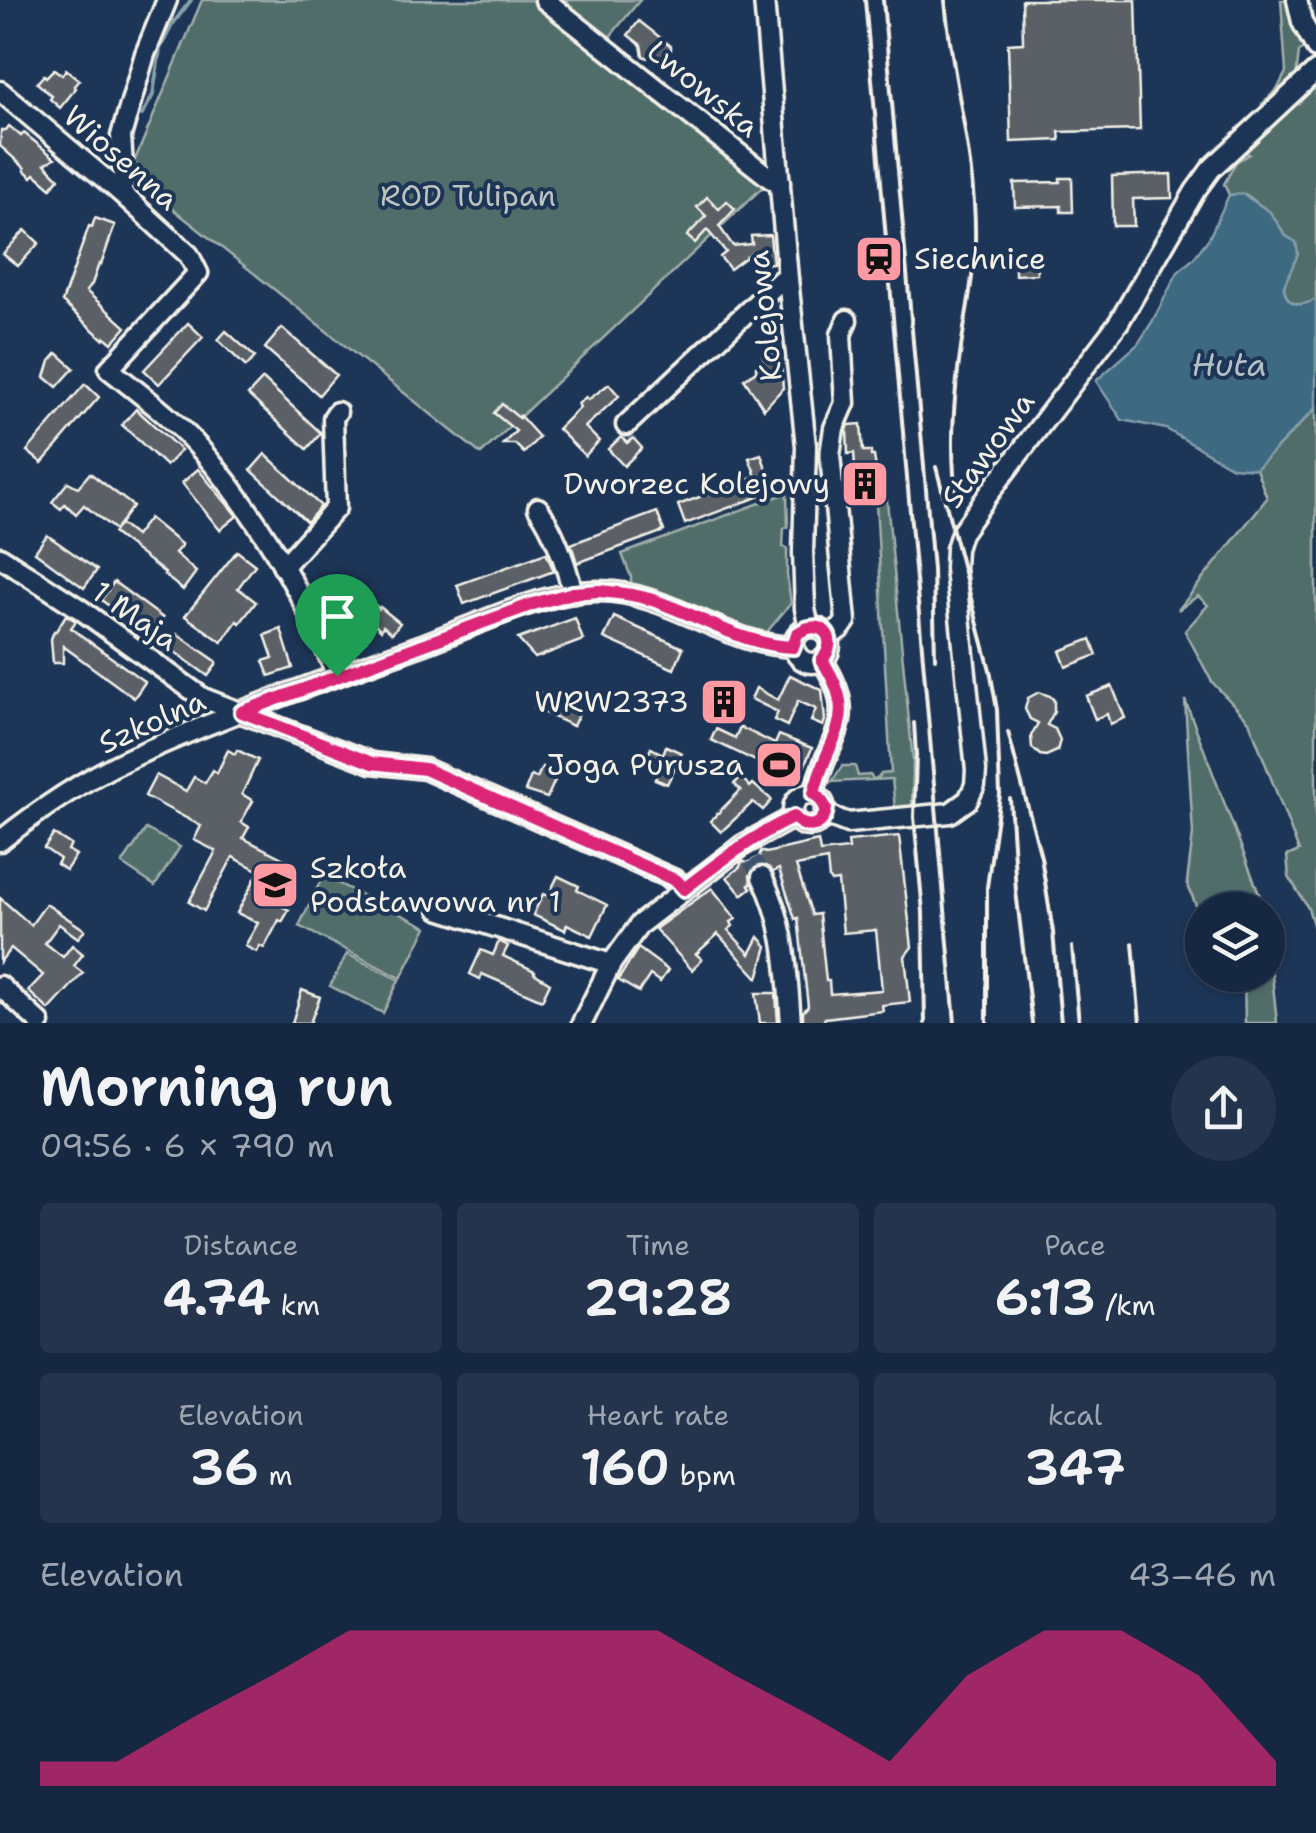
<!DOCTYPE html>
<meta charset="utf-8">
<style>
:root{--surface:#162841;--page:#23344c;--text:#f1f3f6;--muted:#9ea6b1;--line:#35445a;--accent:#db2777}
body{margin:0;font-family:"Shantell Sans",sans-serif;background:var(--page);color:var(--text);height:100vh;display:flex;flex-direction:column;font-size:38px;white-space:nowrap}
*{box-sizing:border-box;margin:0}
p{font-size:32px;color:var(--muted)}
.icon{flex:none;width:55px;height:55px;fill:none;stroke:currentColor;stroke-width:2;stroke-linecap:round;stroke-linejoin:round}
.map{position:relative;height:1023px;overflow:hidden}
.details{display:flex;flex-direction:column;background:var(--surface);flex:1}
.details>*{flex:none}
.tools{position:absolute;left:1185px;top:892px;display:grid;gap:20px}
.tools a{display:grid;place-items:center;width:100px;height:100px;border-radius:50%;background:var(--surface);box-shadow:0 2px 8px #0004,0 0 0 2px var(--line);font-size:50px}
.pin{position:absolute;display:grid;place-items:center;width:85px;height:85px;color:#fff;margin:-102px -42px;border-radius:50% 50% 50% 0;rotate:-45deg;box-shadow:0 0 10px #0007}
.pin .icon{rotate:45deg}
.round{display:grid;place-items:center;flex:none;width:105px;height:105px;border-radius:52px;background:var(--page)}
.summary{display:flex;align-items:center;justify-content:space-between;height:170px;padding:0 40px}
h1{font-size:55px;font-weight:600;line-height:75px}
.metrics{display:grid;grid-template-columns:repeat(3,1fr);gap:15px;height:170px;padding:10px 40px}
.metrics div{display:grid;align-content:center;border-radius:10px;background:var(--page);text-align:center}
.metrics b{font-size:50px;font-weight:600}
.metrics small{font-size:28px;font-weight:400}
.metrics p{font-size:28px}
.chart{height:280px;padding:20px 40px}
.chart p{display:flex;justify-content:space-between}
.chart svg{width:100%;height:180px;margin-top:10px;fill:var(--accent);opacity:.7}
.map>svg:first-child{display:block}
.green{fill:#516d6b;stroke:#a2afaa;stroke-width:2.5}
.water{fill:#3d6981;stroke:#869faa;stroke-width:2.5}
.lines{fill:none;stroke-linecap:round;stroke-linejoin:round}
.stream{stroke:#869faa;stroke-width:4}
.building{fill:#5a6066;stroke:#f4f1e8;stroke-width:2.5;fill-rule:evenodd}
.minor-tunnel{stroke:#3d516d;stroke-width:18;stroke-dasharray:18 9;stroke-linecap:butt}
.minor-casing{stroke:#f4f1e8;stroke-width:25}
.minor{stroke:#1d3557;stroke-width:18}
.rail{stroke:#f4f1e8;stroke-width:4}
.route-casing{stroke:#fff;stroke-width:20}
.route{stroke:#db2777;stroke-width:12}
.labels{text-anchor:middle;stroke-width:8;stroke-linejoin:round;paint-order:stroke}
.street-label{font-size:30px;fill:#f4f1e8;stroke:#1d3557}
.park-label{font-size:30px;fill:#bbc3bc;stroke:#1d3557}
.poi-label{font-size:30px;fill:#f4f1e8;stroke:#1d3557;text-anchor:end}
.water-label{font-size:32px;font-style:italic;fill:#b4c1c4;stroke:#1d3557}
</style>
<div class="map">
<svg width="1316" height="1023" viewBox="0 0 1316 1023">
<rect width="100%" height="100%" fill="#1d3557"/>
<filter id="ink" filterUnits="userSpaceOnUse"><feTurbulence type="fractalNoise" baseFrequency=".01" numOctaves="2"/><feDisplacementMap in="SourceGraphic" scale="20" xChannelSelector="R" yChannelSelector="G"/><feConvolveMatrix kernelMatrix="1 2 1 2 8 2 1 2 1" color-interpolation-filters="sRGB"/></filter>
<g filter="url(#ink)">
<!-- green -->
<g class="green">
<path d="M202 0H533L766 184 481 454 129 174Z"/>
<path d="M558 0H640L608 39Z"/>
<path d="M1281 0H1291L1306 46 1299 52 1296 79 1266 107 1262 104 1278 88 1286 72Z"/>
<path d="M1316 81V299C1305 306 1289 310 1284 293 1282 284 1288 278 1289 270 1291 242 1280 219 1257 203 1253 200 1249 196 1244 194 1242 194 1231 195 1229 195L1224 184 1236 162 1249 154 1242 150Z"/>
<path d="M1316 408V935L1308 908 1289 877 1287 856 1299 851 1249 721 1212 682 1185 631 1208 605 1198 596 1178 610 1267 498 1256 469Z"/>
<path d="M787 493 788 527 784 528 783 547 787 548V575L791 603 767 632H752L631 588V577L622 554Z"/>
<path d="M887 501 913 761 912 808 895 809 892 779 832 782 842 766H855L858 776 870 775 873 779 878 778 881 774 891 773 876 502Z"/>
<path d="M1185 700 1263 904 1264 910H1205L1196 906 1187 883 1193 834Z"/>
<path d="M146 829 180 847 155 886 122 864Z"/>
<path d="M323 876 427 927 401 978 299 926Z"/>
<path d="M1268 937 1277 1023H1245L1244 975H1268Z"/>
<path d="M347 954 399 980 383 1013 330 986Z"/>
</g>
<!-- water -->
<path class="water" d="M1243 194 1270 212 1286 236 1296 242 1298 254 1284 286C1285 306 1301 308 1316 299V408L1256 469 1232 467 1166 429 1122 420 1096 381 1138 344 1152 322 1178 272 1193 259 1209 238 1229 195Z"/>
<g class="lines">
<!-- stream -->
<path class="stream" d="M142 115 153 95 160 49 172 25 191 0"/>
</g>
<!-- building -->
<g class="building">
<path d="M1022 0H1136L1140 130 1059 132 1060 140 1011 142 1008 44 1023 43Z"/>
<path d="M639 21 671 46V50L662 61 655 55 648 58 643 56 641 45 628 35Z"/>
<path d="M54 69 62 75 66 69 79 80 74 86 76 88 60 108 50 99 52 96 37 83 44 75 46 77Z"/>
<path d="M9 126 21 136 24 133 55 158 45 164 59 178 51 188 35 174 32 177 24 170 25 168 0 146 1 130H6Z"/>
<path d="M1171 174 1172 198 1133 199 1134 226H1113L1112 176Z"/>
<path d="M1060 178H1072L1073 212H1061V206L1015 207 1014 183 1060 182Z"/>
<path d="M707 197 719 209 727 201 735 209 719 226 733 246 752 244 751 236 770 235 773 263 754 265 753 252 730 269 720 257 726 252 707 230 695 243 687 236 706 216 697 207Z"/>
<path d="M95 218 115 225 101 265 99 264 92 284 86 291 126 327 112 343 105 337 103 339 62 302 89 226 92 227Z"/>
<path d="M25 230 39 243 18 266 3 254Z"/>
<path d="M1036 250 1037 274 1015 275V251Z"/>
<path d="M188 323 203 337 159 384 144 370Z"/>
<path d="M282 328 336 375 319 395 265 348Z"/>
<path d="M226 331 255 357 246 367 218 340Z"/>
<path d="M57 353 74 368 57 387 45 377 50 361Z"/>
<path d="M780 353 783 388 764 409 744 379 756 371V366H764L763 355Z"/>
<path d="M263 379 321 433 307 449 248 395Z"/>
<path d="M85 384 99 397 42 463 27 451Z"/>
<path d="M609 384 619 396 585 427 599 441 585 456 558 429 580 407 578 404 586 397 588 400Z"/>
<path d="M502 404 519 418 520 416 539 437 524 453 515 444H503L516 431 494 413Z"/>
<path d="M136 409 181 450 166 466 122 425Z"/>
<path d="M861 424 863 451H871V456H874L876 468H872L875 494 857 495 854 453 848 454 847 430 849 425Z"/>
<path d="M621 437 627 443 633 438 642 448 624 466 608 449Z"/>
<path d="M265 454 321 506 307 522 251 470Z"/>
<path d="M761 454 774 491 685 524 678 505 756 476 749 458Z"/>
<path d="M198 469 237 516 220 530 182 483Z"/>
<path d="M90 473 133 506 115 530 84 505 76 514 65 504 61 509 52 502 68 482 78 487Z"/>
<path d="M657 512 664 531 577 563 571 544Z"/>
<path d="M149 518 182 545 175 553 196 572 183 590 164 575 165 573 113 533 120 524 135 536Z"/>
<path d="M47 535 97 570 84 588 35 552Z"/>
<path d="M237 551 255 565 238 588 256 602 240 623 237 621 222 642 185 616Z"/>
<path d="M546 553 554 571 464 604 457 585Z"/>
<path d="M114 582 163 618 150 635 101 600Z"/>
<path d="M369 599 379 609 380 607 400 623 392 633 383 626 381 630 359 609Z"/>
<path d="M66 615 76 621 71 628 145 682 134 698 63 646V663H53L51 639 54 631H56Z"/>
<path d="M614 617 683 648 674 669 604 638Z"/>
<path d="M575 618 583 640 535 658 518 639Z"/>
<path d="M281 629 293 668 269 676 263 661 273 658 265 635Z"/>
<path d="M177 634 216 661V665L208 676 168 647Z"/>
<path d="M1091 639 1097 655 1066 667 1060 651Z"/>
<path d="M790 675 822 690 825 720 823 726 811 721 816 709 798 701 787 726 774 720 778 712 751 699 756 688 778 700Z"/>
<path d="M1112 686 1125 718 1110 724 1107 714 1095 719 1086 696Z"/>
<path d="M1039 692 1050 696 1054 700V712L1047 725 1055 729 1060 740 1057 751 1046 756 1040 755 1032 748 1031 736 1038 723 1030 719 1025 709 1028 698Z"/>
<path d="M540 693 581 709 573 726 534 708Z"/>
<path d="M740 727 775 744 779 735 812 748 798 781 711 740 716 729 735 738Z"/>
<path d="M666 746 682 753 667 784 655 779 659 770 644 764 651 748 663 754Z"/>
<path d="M228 750 235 754 237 750 258 760 242 794 253 801 241 822 249 827 243 838 286 860 266 898 289 910 282 922 279 920 264 948 260 946 257 952 245 946 258 923 237 913 259 871 233 857 204 911 189 902 216 851 194 840 201 826 145 796 156 775 186 791 194 777 205 783 213 770 217 773Z"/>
<path d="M542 767 555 773 554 775 557 776 547 798 525 791 531 776 537 778Z"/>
<path d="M741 777 750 787 753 784 772 800 763 810 753 802 721 832 710 821 741 790 734 784Z"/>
<path d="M54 834 71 845 68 850 76 855 66 870 57 864 60 859 44 848Z"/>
<path d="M899 836 912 947 905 956 910 1002 882 1005 883 1011 825 1018 823 1023H803V1012L808 1006 798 918 795 919 779 869 773 872 764 865 756 866 750 875 751 884 749 885 751 888 742 895 727 877 740 867 742 861 747 863 759 857 761 851 766 853 818 841 820 852 849 849 848 841ZM827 860 829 879 831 882 838 881 843 933 876 930 882 990 830 994 829 981H826L819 914 812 915 796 866Z"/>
<path d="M558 876 579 886 577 890 607 905 592 936 567 924 565 930 533 915 543 894 548 896Z"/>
<path d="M712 888 736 919 731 922 733 926 728 930 750 954 759 937 767 946 758 978 718 934 696 954 702 959 692 970 655 929Z"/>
<path d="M0 898 31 925 46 904 85 930 78 938 59 924 45 943 63 957 72 945 83 954 74 966 83 973 49 1010 28 991 43 975 11 948 0 962Z"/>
<path d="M499 941 508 946 503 956 535 971 534 973 550 983 542 1000 482 974 480 979 470 974 481 950 493 955Z"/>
<path d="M638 948 668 970 660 982 650 975 639 992 618 980Z"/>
<path d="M302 990 320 997 310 1023H292Z"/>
<path d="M756 993H776L778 1023H760Z"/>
</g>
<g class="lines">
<!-- minor-tunnel -->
<path class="minor-tunnel" d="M752 860 762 877"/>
<!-- minor casing -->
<g class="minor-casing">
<g id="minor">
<path d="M545 0 771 179 780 182"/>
<path d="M764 0 788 279 806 446 803 552 805 609 809 627"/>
<path d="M1297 0 1302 22 1316 48"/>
<path d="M0 91 119 191 189 255 198 273 109 369C140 394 176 420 202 451 259 517 304 595 337 676"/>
<path d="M119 191 124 183 121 136 145 54 167 0"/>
<path d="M626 425 781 280 788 279"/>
<path d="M538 508C555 532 566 565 573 593"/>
<path d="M0 557 80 609 203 698 372 763 425 769 677 881 684 889"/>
<path d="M283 567 336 508 333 418 337 412"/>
<circle cx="812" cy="645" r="18"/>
<path d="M828 637 841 628 846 621 830 455 834 428 845 403 841 335 847 320"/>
<circle cx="809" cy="810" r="16"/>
<path d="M814 794C826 736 863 723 822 660"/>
<path d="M825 814 848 823 950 813 968 800 975 785 976 770 955 568 956 549 961 533 993 488 1119 322 1195 191 1211 169 1316 71"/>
<path d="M0 841C39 810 83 780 128 759 224 715 325 680 425 644 476 625 544 591 598 591 669 591 724 645 793 647"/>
<path d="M762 877C786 923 787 972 791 1023"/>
<path d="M439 909 611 964"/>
<path d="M0 986 40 1023"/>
<path d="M582 1023 611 964 640 924 743 845 794 817"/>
</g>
</g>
<!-- minor -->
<use href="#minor" class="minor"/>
<!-- rail -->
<g class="rail">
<path d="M865 0 955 1023"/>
<path d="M883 0 933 569 935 658"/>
<path d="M945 0C952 82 977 160 975 243 974 276 967 309 962 341 954 395 949 447 957 501"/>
<path d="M936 467 990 670 997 710 1000 795 987 887V1023"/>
<path d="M914 723 916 755 914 817 923 912 925 1023"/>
<path d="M1008 732 1041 857 1053 932 1061 1023"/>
<path d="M1010 799 1016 891 1032 1023"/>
<path d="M1133 943 1140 1023"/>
<path d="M1072 947 1079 1023"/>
</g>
</g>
</g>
<g class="lines" filter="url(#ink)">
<!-- route casing -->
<g class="route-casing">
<path id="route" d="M599 591C620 593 641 595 661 603 706 619 744 645 793 647L797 634C820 616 841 638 822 660 863 723 826 735 814 794L819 797 826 808C824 828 806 831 794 817 753 836 719 862 684 889L677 881 425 769 372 763 242 712 533 604 573 593Z"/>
</g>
<!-- route -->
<use href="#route" class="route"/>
</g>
<!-- icons -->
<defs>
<g id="station-square" transform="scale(2.5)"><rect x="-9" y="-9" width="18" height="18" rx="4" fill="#ff9aa2" stroke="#1d3557"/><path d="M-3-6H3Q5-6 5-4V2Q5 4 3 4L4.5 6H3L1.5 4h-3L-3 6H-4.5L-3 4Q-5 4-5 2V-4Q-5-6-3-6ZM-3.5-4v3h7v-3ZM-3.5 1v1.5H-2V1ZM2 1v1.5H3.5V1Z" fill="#111"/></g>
<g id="building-square" transform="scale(2.5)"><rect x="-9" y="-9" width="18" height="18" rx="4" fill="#ff9aa2" stroke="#1d3557"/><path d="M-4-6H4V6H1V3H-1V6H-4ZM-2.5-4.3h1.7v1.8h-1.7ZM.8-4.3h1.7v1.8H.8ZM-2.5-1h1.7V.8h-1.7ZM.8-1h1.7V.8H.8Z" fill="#111"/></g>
<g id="stadium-square" transform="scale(2.5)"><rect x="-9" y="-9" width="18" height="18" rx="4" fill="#ff9aa2" stroke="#1d3557"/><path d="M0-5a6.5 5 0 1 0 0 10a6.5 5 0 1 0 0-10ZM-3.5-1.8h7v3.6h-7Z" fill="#111"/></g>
<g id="school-square" transform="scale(2.5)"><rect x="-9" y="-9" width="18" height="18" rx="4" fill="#ff9aa2" stroke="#1d3557"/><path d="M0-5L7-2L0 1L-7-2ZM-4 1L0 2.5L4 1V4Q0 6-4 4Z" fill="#111"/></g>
</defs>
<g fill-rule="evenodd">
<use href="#station-square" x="879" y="259"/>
<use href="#building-square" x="865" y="484"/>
<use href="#building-square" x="724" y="702"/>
<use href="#stadium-square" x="779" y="765"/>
<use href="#school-square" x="275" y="885"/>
</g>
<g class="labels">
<!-- street labels -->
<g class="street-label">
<text transform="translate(703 89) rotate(39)" y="10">Lwowska</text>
<text transform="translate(121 158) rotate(41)" y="10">Wiosenna</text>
<text transform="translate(765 316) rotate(-96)" y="10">Kolejowa</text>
<text transform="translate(988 450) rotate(-54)" y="10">Stawowa</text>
<text transform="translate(135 616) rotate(35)" y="10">1 Maja</text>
<text transform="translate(152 722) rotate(-24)" y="10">Szkolna</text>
</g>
<!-- park labels -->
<g class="park-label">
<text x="468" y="206">ROD Tulipan</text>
</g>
<!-- poi labels -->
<g class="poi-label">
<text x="914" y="269" text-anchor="start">Siechnice</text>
<text x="830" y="494">Dworzec Kolejowy</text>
<text x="689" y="712">WRW2373</text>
<text x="744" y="775">Joga Purusza</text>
<text x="310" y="878" text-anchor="start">Szkoła<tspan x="310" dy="34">Podstawowa nr 1</tspan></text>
</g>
<!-- water labels -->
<g class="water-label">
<text x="1229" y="376">Huta</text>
</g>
</g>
</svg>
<div class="tools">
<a><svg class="icon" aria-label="layers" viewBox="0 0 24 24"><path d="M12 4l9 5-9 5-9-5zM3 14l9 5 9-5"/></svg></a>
</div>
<div class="pin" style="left:337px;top:676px;background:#1e9e55"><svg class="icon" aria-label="arrive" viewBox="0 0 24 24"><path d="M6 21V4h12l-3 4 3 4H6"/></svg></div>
</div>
<section class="details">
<div class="summary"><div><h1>Morning run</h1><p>09:56 · 6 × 790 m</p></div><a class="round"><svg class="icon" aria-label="share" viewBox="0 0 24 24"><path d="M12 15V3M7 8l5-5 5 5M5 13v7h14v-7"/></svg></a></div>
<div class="metrics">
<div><p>Distance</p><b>4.74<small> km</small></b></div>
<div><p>Time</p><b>29:28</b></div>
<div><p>Pace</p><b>6:13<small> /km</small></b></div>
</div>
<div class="metrics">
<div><p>Elevation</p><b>36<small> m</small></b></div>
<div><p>Heart rate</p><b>160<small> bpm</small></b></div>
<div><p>kcal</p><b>347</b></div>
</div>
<div class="chart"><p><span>Elevation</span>43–46 m</p>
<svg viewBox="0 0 160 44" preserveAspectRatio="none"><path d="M0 44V38L10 38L20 27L30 17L40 6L50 6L60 6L70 6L80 6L90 17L100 27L110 38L120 17L130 6L140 6L150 17L160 38V44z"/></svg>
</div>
</section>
